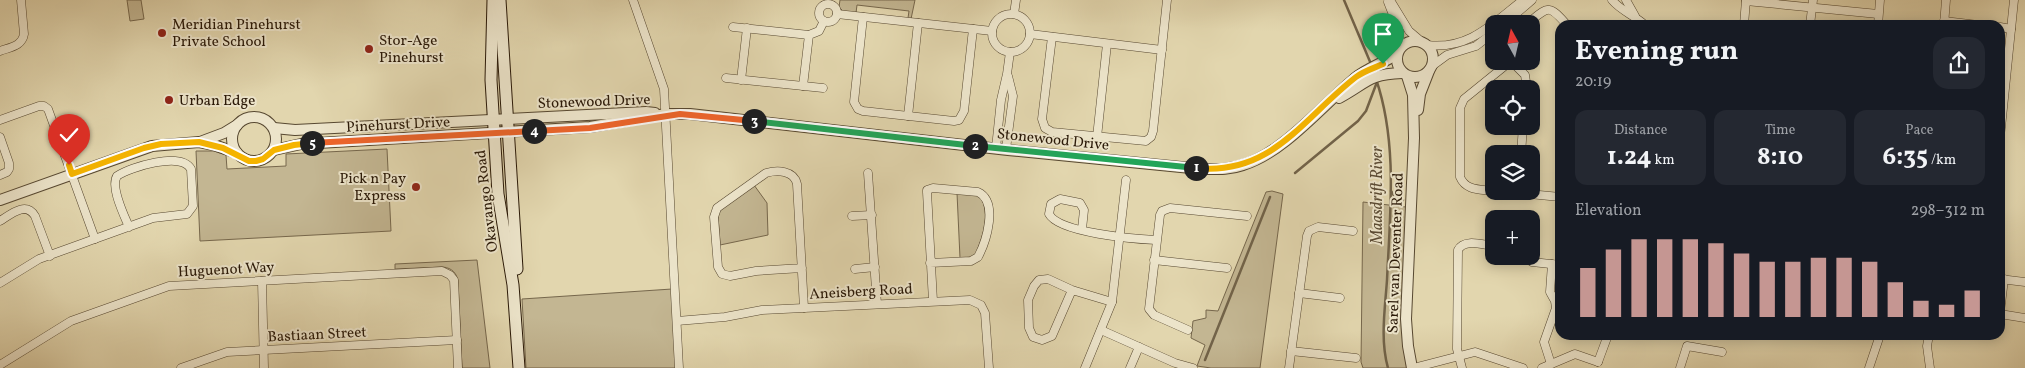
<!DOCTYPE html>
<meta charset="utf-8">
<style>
:root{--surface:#171b24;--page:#242831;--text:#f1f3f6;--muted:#9ea1a6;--accent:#c59692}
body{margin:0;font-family:Vollkorn,serif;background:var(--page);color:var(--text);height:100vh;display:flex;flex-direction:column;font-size:19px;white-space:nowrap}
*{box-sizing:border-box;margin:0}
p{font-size:16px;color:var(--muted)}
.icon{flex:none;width:28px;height:28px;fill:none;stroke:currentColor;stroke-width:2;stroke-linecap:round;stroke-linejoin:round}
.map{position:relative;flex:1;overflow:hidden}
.details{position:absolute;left:1555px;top:20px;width:450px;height:320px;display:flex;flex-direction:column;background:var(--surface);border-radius:15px;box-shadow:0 2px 12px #0003}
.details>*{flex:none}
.needle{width:32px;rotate:352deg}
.fabs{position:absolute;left:1485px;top:15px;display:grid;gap:10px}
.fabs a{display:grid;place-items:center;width:55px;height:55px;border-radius:10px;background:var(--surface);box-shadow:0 2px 12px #0003;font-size:25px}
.pin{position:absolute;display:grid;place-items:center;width:42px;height:42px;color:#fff;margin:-51px -21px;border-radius:50% 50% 50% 0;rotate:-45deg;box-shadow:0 0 5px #0007}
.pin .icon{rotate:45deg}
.km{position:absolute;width:25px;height:25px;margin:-12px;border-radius:50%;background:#222;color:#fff;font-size:14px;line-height:25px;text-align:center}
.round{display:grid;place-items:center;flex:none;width:52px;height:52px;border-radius:15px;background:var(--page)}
.overview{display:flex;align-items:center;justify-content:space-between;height:85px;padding:0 20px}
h1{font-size:28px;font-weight:700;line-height:38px}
.stats{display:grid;grid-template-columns:repeat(3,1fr);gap:8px;height:85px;padding:5px 20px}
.stats div{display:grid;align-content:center;border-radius:12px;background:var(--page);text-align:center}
.stats b{font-size:25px;font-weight:700}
.stats small{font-size:14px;font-weight:400}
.stats p{font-size:14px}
.chart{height:140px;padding:10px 20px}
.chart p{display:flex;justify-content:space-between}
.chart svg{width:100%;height:90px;margin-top:5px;stroke:var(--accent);stroke-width:6}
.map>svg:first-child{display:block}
.green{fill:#c3b692;stroke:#76674c}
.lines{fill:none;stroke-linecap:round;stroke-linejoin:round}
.stream{stroke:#726349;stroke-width:2.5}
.minor-casing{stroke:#574831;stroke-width:9}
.tertiary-casing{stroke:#574831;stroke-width:12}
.secondary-casing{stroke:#291807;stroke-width:13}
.minor{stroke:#ece4ca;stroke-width:8}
.tertiary{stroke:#ece4ca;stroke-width:10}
.secondary{stroke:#ece4ca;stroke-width:11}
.split-1-casing{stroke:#fff;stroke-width:10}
.split-2-casing{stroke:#fff;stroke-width:10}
.split-3-casing{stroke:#fff;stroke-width:10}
.split-4-casing{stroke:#fff;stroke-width:10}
.split-5-casing{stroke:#fff;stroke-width:10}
.split-6-casing{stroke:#fff;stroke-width:10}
.split-1{stroke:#f5b400;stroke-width:6}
.split-2{stroke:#22a559;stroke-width:6}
.split-3{stroke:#22a559;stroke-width:6}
.split-4{stroke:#f0652b;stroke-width:6}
.split-5{stroke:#f0652b;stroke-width:6}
.split-6{stroke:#f5b400;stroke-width:6}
.poi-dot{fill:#8f2418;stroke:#ece4ca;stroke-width:2}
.labels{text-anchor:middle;stroke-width:4;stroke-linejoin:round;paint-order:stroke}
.poi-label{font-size:15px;fill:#291807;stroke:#ece4ca;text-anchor:start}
.street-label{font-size:15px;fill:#291807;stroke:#ece4ca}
.water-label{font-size:16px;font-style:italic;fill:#5a4a33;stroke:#ece4ca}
</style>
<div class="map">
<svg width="2025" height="368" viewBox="0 0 2025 368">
<rect width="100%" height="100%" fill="#e2d6ae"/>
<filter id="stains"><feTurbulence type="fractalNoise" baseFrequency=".004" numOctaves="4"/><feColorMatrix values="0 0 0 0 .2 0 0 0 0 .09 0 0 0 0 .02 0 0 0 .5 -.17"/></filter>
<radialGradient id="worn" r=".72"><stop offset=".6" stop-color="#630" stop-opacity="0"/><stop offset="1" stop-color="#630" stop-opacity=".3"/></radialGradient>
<!-- green -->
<g class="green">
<path d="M127 0H141L144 19 130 21Z"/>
<path d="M840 0H915L911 19 908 18 909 11 857 5 856 13 843 11 839 7Z"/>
<path d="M387 149 391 231 200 241 196 151H214L226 155 227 169 286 166V154Z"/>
<path d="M754 185 767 203 768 235 720 245 718 215 722 207Z"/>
<path d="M1272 191 1283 194 1260 368H1211L1197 366 1205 345 1191 338 1193 321 1206 318V310L1218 311 1266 192Z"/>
<path d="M957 193 980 196C991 215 983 235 976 254L973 257 960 258Z"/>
<path d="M1363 202 1406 207 1407 368H1363L1361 362Z"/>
<path d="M477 260 490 368H462L458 282C457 273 452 268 443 267L395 269V264Z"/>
<path d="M672 289 676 368H526L522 299Z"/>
</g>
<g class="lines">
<!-- stream -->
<g class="stream">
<path d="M1344 0 1371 64"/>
<path d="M1376 79C1398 143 1390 214 1387 280 1385 309 1380 340 1388 368"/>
<path d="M1295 173 1358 121 1366 111 1377 82"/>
<path d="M1391 191 1395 197 1403 200"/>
<path d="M1205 360 1270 197"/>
</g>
<!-- minor casing -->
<g class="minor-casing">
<g id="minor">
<path d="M633 0 664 89 679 368"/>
<path d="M1390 0 1409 31 1422 42"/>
<path d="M1612 0C1621 11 1634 15 1645 25"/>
<path d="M1626 0 1635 16"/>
<path d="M1746 1 1878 14"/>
<path d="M1388 2 1399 30 1400 47"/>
<circle cx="828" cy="13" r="9"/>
<path d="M837 14 992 31"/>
<path d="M1014 14 1016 0"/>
<circle cx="1011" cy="33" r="19"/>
<path d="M863 17 854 102 858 109 863 111 954 121 959 120 964 111 973 29"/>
<path d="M1944 21 1978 25"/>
<path d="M1504 24 1532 0"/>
<path d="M1527 24C1548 7 1548 3 1567 25"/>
<path d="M1744 25 1746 0"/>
<path d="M1810 25 1813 0"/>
<path d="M1878 25 1880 0"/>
<path d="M1944 25 1946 0"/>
<path d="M733 27 809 35"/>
<path d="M2000 27 2011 29"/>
<path d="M1030 34 1162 50"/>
<path d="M1052 37 1042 119 1045 128 1052 132 1146 141 1151 137 1153 131 1167 0"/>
<path d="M1427 45C1469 50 1492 24 1523 0"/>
<path d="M0 51C11 47 22 46 24 34L21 0"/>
<path d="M1511 61 1525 75 1527 89"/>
<path d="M1432 66 1447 55 1476 46 1494 32"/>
<path d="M726 78 823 88"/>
<path d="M741 80 747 28"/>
<path d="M803 86 809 35 819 31 824 21"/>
<path d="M908 116 918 23"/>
<path d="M0 120 39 106H44L48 109 95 239"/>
<path d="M0 137 9 163V169L7 172 0 175"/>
<path d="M1097 137 1107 44"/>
<path d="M2000 137 2014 0"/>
<path d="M996 148 1001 100 1007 74 1010 52"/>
<path d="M1006 149 1013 96 1008 76"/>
<path d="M1521 154 1523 126"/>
<path d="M868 173 877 304"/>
<path d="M1494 191C1480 189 1466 191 1460 177V108L1464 99 1511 61"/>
<path d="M1500 191 1560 197"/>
<path d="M852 216 872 215"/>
<path d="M0 221C11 214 26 201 35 216L50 256"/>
<path d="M1082 229 1084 210 1080 203 1060 199 1051 204 1049 214C1059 233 1135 239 1156 240"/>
<path d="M1525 256 1532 262 1560 265"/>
<path d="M1154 260 1227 268"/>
<path d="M930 263 971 261 978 257C986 242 999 202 978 192L933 188 927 190V192L933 301"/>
<path d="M802 268 756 271 730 276 722 274 718 267 714 217 717 208 766 173C777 170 794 170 797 184L804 308"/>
<path d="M855 269 875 267"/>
<path d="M2000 279 2025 282"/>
<path d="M262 281 264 368"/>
<path d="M0 283 39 259 153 218 187 214 193 206 191 169C181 151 131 167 117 176 110 187 124 215 129 227"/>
<path d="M1072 290 1052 336 1042 340 1033 337 1029 328 1028 300 1034 286 1039 280 1048 279 1072 290 1112 302"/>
<path d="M1299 293 1340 298"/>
<path d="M2000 312 2004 279"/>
<path d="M2000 314 2025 318"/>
<path d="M677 321 725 317 762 310 970 300 981 305 985 313 989 368"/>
<path d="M1101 330 1175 363 1193 368"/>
<path d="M1188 330 1154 315 1149 309 1160 215 1162 211 1170 208 1247 216"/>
<path d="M1929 335 1927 346 1930 368"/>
<path d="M1291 351 1356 358"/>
<path d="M1598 362 1608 335"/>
<path d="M1551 364 1544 342 1556 308 1555 301 1550 292 1552 264"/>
<path d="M0 365 71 321 169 286 442 271 450 275 454 280 458 368"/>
<path d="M181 368 227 352 457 340"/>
<path d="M1085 368 1112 302 1126 180"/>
<path d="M1130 368 1139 347"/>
<path d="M1289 368 1307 236 1309 231 1318 227 1353 231"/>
<path d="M1413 368 1475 352 1523 368"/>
<path d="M1462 368 1457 349 1458 250C1464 238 1483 245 1494 246"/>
<path d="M1542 368 1575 354 1598 362"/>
<path d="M1680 368 1687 346 1722 352"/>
<path d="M1869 368 1880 335"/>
</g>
</g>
<!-- tertiary casing -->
<g class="tertiary-casing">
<g id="tertiary">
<circle cx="1415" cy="59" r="18"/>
<path d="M1407 76 1413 95 1414 138 1406 319 1408 346 1412 368"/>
<path d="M1339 98C1367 83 1368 74 1402 73"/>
<path d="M1418 110 1420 94 1429 71"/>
<circle cx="254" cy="139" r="22"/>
<path d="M274 128 295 130 646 112 655 113"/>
<path d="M200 142 224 133 237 125"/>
<path d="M274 150 301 144 590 127 666 114H690L1008 150 1201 169C1215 169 1229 170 1243 165 1283 153 1322 106 1354 79 1365 69 1384 63 1397 54"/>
<path d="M0 200 152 146 199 142 214 145 237 153"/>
</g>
</g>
<!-- secondary casing -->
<g class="secondary-casing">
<g id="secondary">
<path d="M493 0 491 80 498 194 513 285 519 368"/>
<path d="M500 0 517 269"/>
</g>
</g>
<!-- minor -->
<use href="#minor" class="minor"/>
<!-- tertiary -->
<use href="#tertiary" class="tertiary"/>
<!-- secondary -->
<use href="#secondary" class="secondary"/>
</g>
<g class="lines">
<!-- split-1 casing -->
<g class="split-1-casing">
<path id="split-1" d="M1196 168C1272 176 1303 118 1356 77 1364 71 1374 68 1383 64"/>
</g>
<!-- split-2 casing -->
<g class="split-2-casing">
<path id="split-2" d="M975 146 1196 168"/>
</g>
<!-- split-3 casing -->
<g class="split-3-casing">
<path id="split-3" d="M754 121 975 146"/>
</g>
<!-- split-4 casing -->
<g class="split-4-casing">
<path id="split-4" d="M534 131 590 128 680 114 754 121"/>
</g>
<!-- split-5 casing -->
<g class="split-5-casing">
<path id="split-5" d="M312 143 534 131"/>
</g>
<!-- split-6 casing -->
<g class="split-6-casing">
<path id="split-6" d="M69 165 72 174 144 148 161 144 199 142 223 148 249 161H256L263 159 274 150 294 145 312 143"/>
</g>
<!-- split-1 -->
<use href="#split-1" class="split-1"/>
<!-- split-2 -->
<use href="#split-2" class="split-2"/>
<!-- split-3 -->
<use href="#split-3" class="split-3"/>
<!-- split-4 -->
<use href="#split-4" class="split-4"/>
<!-- split-5 -->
<use href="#split-5" class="split-5"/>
<!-- split-6 -->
<use href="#split-6" class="split-6"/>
</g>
<!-- markers -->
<g class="poi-dot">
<circle cx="162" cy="33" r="5"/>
<circle cx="369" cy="49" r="5"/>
<circle cx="169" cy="100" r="5"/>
<circle cx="416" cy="187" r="5"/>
</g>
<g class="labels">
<!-- poi labels -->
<g class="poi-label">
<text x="172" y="29">Meridian Pinehurst<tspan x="172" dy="17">Private School</tspan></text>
<text x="379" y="45">Stor-Age<tspan x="379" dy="17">Pinehurst</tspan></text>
<text x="179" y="105">Urban Edge</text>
<text x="406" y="183" text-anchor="end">Pick n Pay<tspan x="406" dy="17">Express</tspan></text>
</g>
<!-- street labels -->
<g class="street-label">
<text transform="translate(594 101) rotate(-2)" y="5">Stonewood Drive</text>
<text transform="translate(398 124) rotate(-3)" y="5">Pinehurst Drive</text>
<text transform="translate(1053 139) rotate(6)" y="5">Stonewood Drive</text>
<text transform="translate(486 201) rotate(-97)" y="5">Okavango Road</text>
<text transform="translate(1395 253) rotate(-88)" y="5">Sarel van Deventer Road</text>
<text transform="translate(226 269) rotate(-3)" y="5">Huguenot Way</text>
<text transform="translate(861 291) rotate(-3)" y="5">Aneisberg Road</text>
<text transform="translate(317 334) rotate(-3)" y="5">Bastiaan Street</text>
</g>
<!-- water labels -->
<g class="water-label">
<text transform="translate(1376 195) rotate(-90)" y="6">Maasdrift River</text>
</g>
</g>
<rect width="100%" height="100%" filter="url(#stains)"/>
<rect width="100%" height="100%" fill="url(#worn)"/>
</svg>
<div class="fabs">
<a><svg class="needle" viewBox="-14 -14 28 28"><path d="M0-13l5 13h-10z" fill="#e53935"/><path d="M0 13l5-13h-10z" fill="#9ea1a6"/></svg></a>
<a><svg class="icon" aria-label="locate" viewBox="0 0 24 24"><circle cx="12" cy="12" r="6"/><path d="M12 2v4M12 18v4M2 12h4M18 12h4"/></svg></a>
<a><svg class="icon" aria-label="layers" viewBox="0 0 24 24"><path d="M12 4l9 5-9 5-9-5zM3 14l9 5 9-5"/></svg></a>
<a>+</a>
</div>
<div class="pin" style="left:1383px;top:64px;background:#1e9e55"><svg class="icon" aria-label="arrive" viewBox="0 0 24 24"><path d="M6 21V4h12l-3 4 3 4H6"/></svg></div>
<div class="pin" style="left:69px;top:165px;background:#d93025"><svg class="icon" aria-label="check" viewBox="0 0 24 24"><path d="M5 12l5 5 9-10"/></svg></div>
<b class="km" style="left:1196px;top:168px">1</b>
<b class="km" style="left:975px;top:146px">2</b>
<b class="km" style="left:754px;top:121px">3</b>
<b class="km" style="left:534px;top:131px">4</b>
<b class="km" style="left:312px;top:143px">5</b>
<section class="details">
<div class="overview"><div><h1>Evening run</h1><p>20:19</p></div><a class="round"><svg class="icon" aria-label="share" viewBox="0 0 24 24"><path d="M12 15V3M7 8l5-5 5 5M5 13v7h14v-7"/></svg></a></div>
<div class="stats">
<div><p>Distance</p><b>1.24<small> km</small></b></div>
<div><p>Time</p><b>8:10</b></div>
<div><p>Pace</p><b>6:35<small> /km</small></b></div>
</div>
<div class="chart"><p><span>Elevation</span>298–312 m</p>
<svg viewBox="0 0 160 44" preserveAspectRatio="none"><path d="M5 44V20M15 44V11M25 44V6M35 44V6M45 44V6M55 44V8M65 44V13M75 44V17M85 44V17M95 44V15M105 44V15M115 44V17M125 44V27M135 44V36M145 44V38M155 44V31"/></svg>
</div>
</section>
</div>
